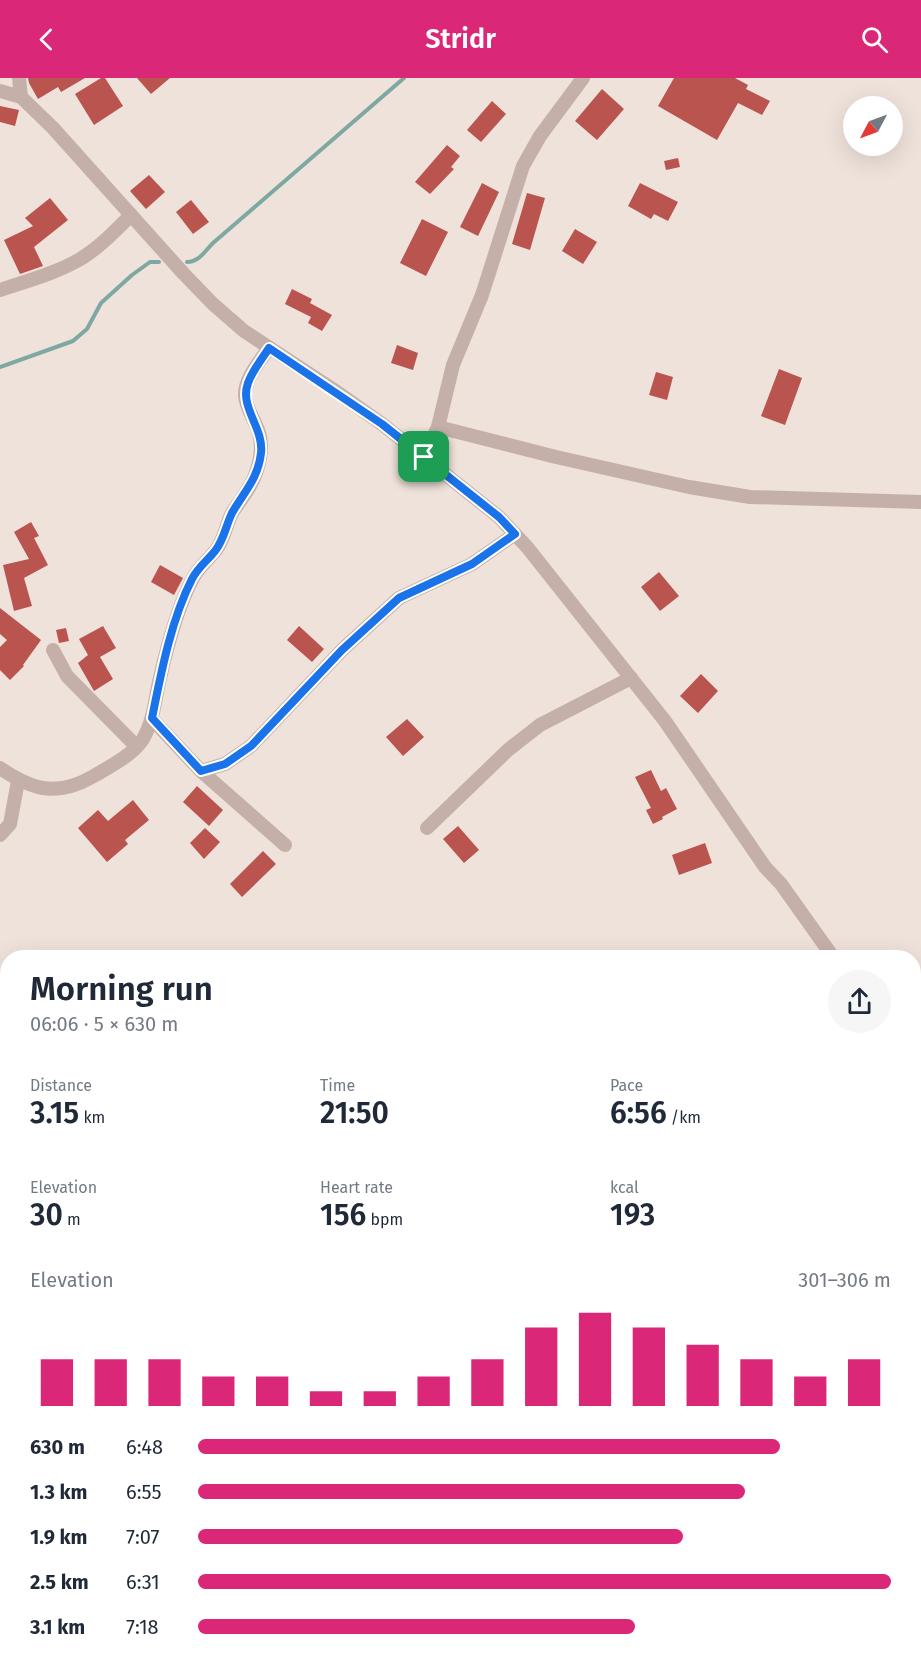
<!DOCTYPE html>
<meta charset="utf-8">
<style>
:root{--surface:#fff;--page:#f6f6f7;--text:#1f2937;--muted:#747a83;--accent:#db2777}
body{margin:0;font-family:"Fira Sans",sans-serif;background:var(--page);color:var(--text);height:100vh;display:flex;flex-direction:column;font-size:22px;white-space:nowrap}
*{box-sizing:border-box;margin:0}
p{font-size:20px;color:var(--muted)}
.icon{flex:none;width:33px;height:33px;fill:none;stroke:currentColor;stroke-width:2;stroke-linecap:round;stroke-linejoin:round}
.map{position:relative;flex:1;overflow:hidden}
.details{position:absolute;left:0px;top:872px;width:921px;height:712px;display:flex;flex-direction:column;background:var(--surface);border-radius:24px 24px 0 0;box-shadow:0 6px 24px #0002}
.details>*{flex:none}
.needle{width:39px;rotate:229deg}
.fabs{position:absolute;left:843px;top:18px;display:grid;gap:12px}
.fabs a{display:grid;place-items:center;width:60px;height:60px;border-radius:50%;background:var(--surface);box-shadow:0 6px 24px #0002;font-size:30px}
.pin{position:absolute;display:grid;place-items:center;width:51px;height:51px;color:#fff;margin:-26px;border-radius:12px;box-shadow:0 3px 9px #0006}
.round{display:grid;place-items:center;flex:none;width:63px;height:63px;border-radius:32px;background:var(--page)}
.headline{display:flex;align-items:center;justify-content:space-between;height:102px;padding:0 30px}
h1{font-size:33px;font-weight:600;line-height:45px}
.stats{display:grid;grid-template-columns:repeat(3,1fr);gap:9px;height:102px;padding:6px 30px}
.stats div{display:grid;align-content:center}
.stats b{font-size:30px;font-weight:600}
.stats small{font-size:16px;font-weight:400}
.stats p{font-size:16px}
.chart{height:168px;padding:12px 30px}
.chart p{display:flex;justify-content:space-between}
.chart svg{width:100%;height:108px;margin-top:6px;stroke:var(--accent);stroke-width:6}
ul{padding:0 30px;list-style:none;font-size:20px}
li{display:grid;grid-template-columns:96px 72px 1fr;align-items:center;height:45px}
li i{height:15px;border-radius:8px;background:var(--accent)}
header{display:flex;justify-content:space-between;align-items:center;height:78px;padding:0 30px;background:var(--accent);color:#fff;font-size:27px;font-weight:600}
.map>svg:first-child{display:block}
.lines{fill:none;stroke-linecap:round;stroke-linejoin:round}
.stream{stroke:#7da9a2;stroke-width:4}
.building{fill:#b9544f}
.street{stroke:#c5b0a9;stroke-width:14}
.route-casing{stroke:#fff;stroke-width:12}
.route{stroke:#1a73e8;stroke-width:8}
</style>
<header><svg class="icon" aria-label="back" viewBox="0 0 24 24"><path d="M15 5l-7 7 7 7"/></svg>Stridr<svg class="icon" aria-label="search" viewBox="0 0 24 24"><circle cx="10" cy="10" r="6"/><path d="M15 15l6 6"/></svg></header>
<div class="map">
<svg width="921" height="1583" viewBox="0 0 921 1583">
<rect width="100%" height="100%" fill="#efe2db"/>
<g class="lines">
<!-- stream -->
<g class="stream">
<path d="M187 184C199 184 205 173 213 165L404 0"/>
<path d="M0 289 73 263 87 251 101 225 132 197 150 184H159"/>
</g>
</g>
<!-- building -->
<g class="building">
<path d="M28 0H85L61 14 58 9 38 21 29 5Z"/>
<path d="M101 0H105L123 28 94 47 75 16Z"/>
<path d="M137 0H170L151 16Z"/>
<path d="M674 0H735L748 7 746 11 770 23 762 37 738 25 717 62 658 28Z"/>
<path d="M602 11 624 31 597 62 575 43Z"/>
<path d="M492 23 506 36 481 64 467 52Z"/>
<path d="M0 28 19 32 15 48 0 44Z"/>
<path d="M447 67 460 78 451 89 454 91 430 116 415 104Z"/>
<path d="M678 80 680 89 666 92 664 83Z"/>
<path d="M149 97 165 114 146 131 130 113Z"/>
<path d="M482 105 499 114 478 158 460 149Z"/>
<path d="M640 105 678 124 668 143 654 136 651 141 628 128Z"/>
<path d="M527 115 545 120 530 172 512 166Z"/>
<path d="M50 120 68 142 34 169 43 188 20 196 4 162 33 148 25 140Z"/>
<path d="M191 122 209 144 193 156 176 134Z"/>
<path d="M422 141 448 154 426 198 400 185Z"/>
<path d="M575 151 597 164 583 186 562 173Z"/>
<path d="M292 211 312 221 310 225 332 237 322 253 308 245 311 239 285 226Z"/>
<path d="M397 267 418 275 413 292 391 285Z"/>
<path d="M779 291 802 300 785 347 761 338Z"/>
<path d="M656 294 673 299 667 322 649 317Z"/>
<path d="M31 444 39 458 34 460 48 487 24 500 32 528 14 533 3 487 29 481 14 454Z"/>
<path d="M160 487 183 500 174 517 151 504Z"/>
<path d="M659 494 679 518 660 533 641 509Z"/>
<path d="M0 530 41 562 23 587 24 588 10 602 0 592V569L7 562 0 556Z"/>
<path d="M103 548 116 570 100 579 113 601 94 613 78 585 88 577 79 561Z"/>
<path d="M299 548 324 571 312 584 287 562Z"/>
<path d="M66 550 69 563 59 565 56 552Z"/>
<path d="M701 596 718 613 698 635 680 618Z"/>
<path d="M407 641 424 659 403 678 386 659Z"/>
<path d="M651 692 661 713 666 710 677 731 662 739 663 741 653 746 646 732 651 730 635 699Z"/>
<path d="M197 708 223 732 209 748 183 724Z"/>
<path d="M133 722 149 742 125 762 128 766 107 784 78 750 98 732 108 743Z"/>
<path d="M458 748 479 772 464 785 443 761Z"/>
<path d="M205 750 220 764 204 781 190 765Z"/>
<path d="M705 765 712 785 679 797 672 777Z"/>
<path d="M263 773 276 786 242 819 230 806Z"/>
</g>
<g class="lines">
<!-- street -->
<g class="street">
<path d="M19 0 21 19"/>
<path d="M0 13 21 19 53 50 183 195 213 226 244 253 334 312 382 346 499 439 527 469 665 643 765 789 781 806 833 879"/>
<path d="M0 212C27 203 57 195 82 180 101 168 116 152 131 137"/>
<path d="M438 349 556 379 689 409 750 419 921 424"/>
<path d="M424 379 438 349 453 287 482 217 523 88 540 58 583 0"/>
<path d="M53 572 67 598 136 668"/>
<path d="M152 641 201 693 285 767"/>
<path d="M0 690C32 712 57 719 92 699 109 689 133 677 143 661 154 642 155 620 160 600 167 569 178 528 193 500 199 489 208 482 216 472 224 462 226 447 232 435 241 421 252 409 257 392 261 379 263 365 258 352 254 341 246 330 245 318 244 301 260 283 269 270"/>
<path d="M201 693 225 686 251 668 342 572 399 520 472 486 515 456"/>
<path d="M427 750 508 672 540 647 631 600"/>
<path d="M0 757 10 746 18 703"/>
<path d="M914 910 921 905"/>
<path d="M914 1010 921 1024"/>
<path d="M914 1098 921 1093"/>
<path d="M473 1576 475 1583"/>
<path d="M294 1583 313 1576"/>
</g>
</g>
<g class="lines">
<!-- route casing -->
<g class="route-casing">
<path id="route" d="M269 270 382 346 499 439 515 456 472 486 399 520 342 572 251 668 225 686 201 693 152 640C161 595 171 542 192 501 198 489 208 482 215 473 224 462 226 447 232 435 244 414 258 401 261 375 264 350 239 329 248 305 252 293 262 281 269 270Z"/>
</g>
<!-- route -->
<use href="#route" class="route"/>
</g>
</svg>
<div class="fabs">
<a><svg class="needle" viewBox="-14 -14 28 28"><path d="M0-13l5 13h-10z" fill="#e53935"/><path d="M0 13l5-13h-10z" fill="#747a83"/></svg></a>
</div>
<div class="pin" style="left:424px;top:379px;background:#1e9e55"><svg class="icon" aria-label="arrive" viewBox="0 0 24 24"><path d="M6 21V4h12l-3 4 3 4H6"/></svg></div>
<section class="details">
<div class="headline"><div><h1>Morning run</h1><p>06:06 · 5 × 630 m</p></div><a class="round"><svg class="icon" aria-label="share" viewBox="0 0 24 24"><path d="M12 15V3M7 8l5-5 5 5M5 13v7h14v-7"/></svg></a></div>
<div class="stats">
<div><p>Distance</p><b>3.15<small> km</small></b></div>
<div><p>Time</p><b>21:50</b></div>
<div><p>Pace</p><b>6:56<small> /km</small></b></div>
</div>
<div class="stats">
<div><p>Elevation</p><b>30<small> m</small></b></div>
<div><p>Heart rate</p><b>156<small> bpm</small></b></div>
<div><p>kcal</p><b>193</b></div>
</div>
<div class="chart"><p><span>Elevation</span>301–306 m</p>
<svg viewBox="0 0 160 44" preserveAspectRatio="none"><path d="M5 44V25M15 44V25M25 44V25M35 44V32M45 44V32M55 44V38M65 44V38M75 44V32M85 44V25M95 44V12M105 44V6M115 44V12M125 44V19M135 44V25M145 44V32M155 44V25"/></svg>
</div>
<ul>
<li><b>630 m</b>6:48<i style="width:84%"></i></li>
<li><b>1.3 km</b>6:55<i style="width:79%"></i></li>
<li><b>1.9 km</b>7:07<i style="width:70%"></i></li>
<li><b>2.5 km</b>6:31<i style="width:100%"></i></li>
<li><b>3.1 km</b>7:18<i style="width:63%"></i></li>
</ul>
</section>
</div>
